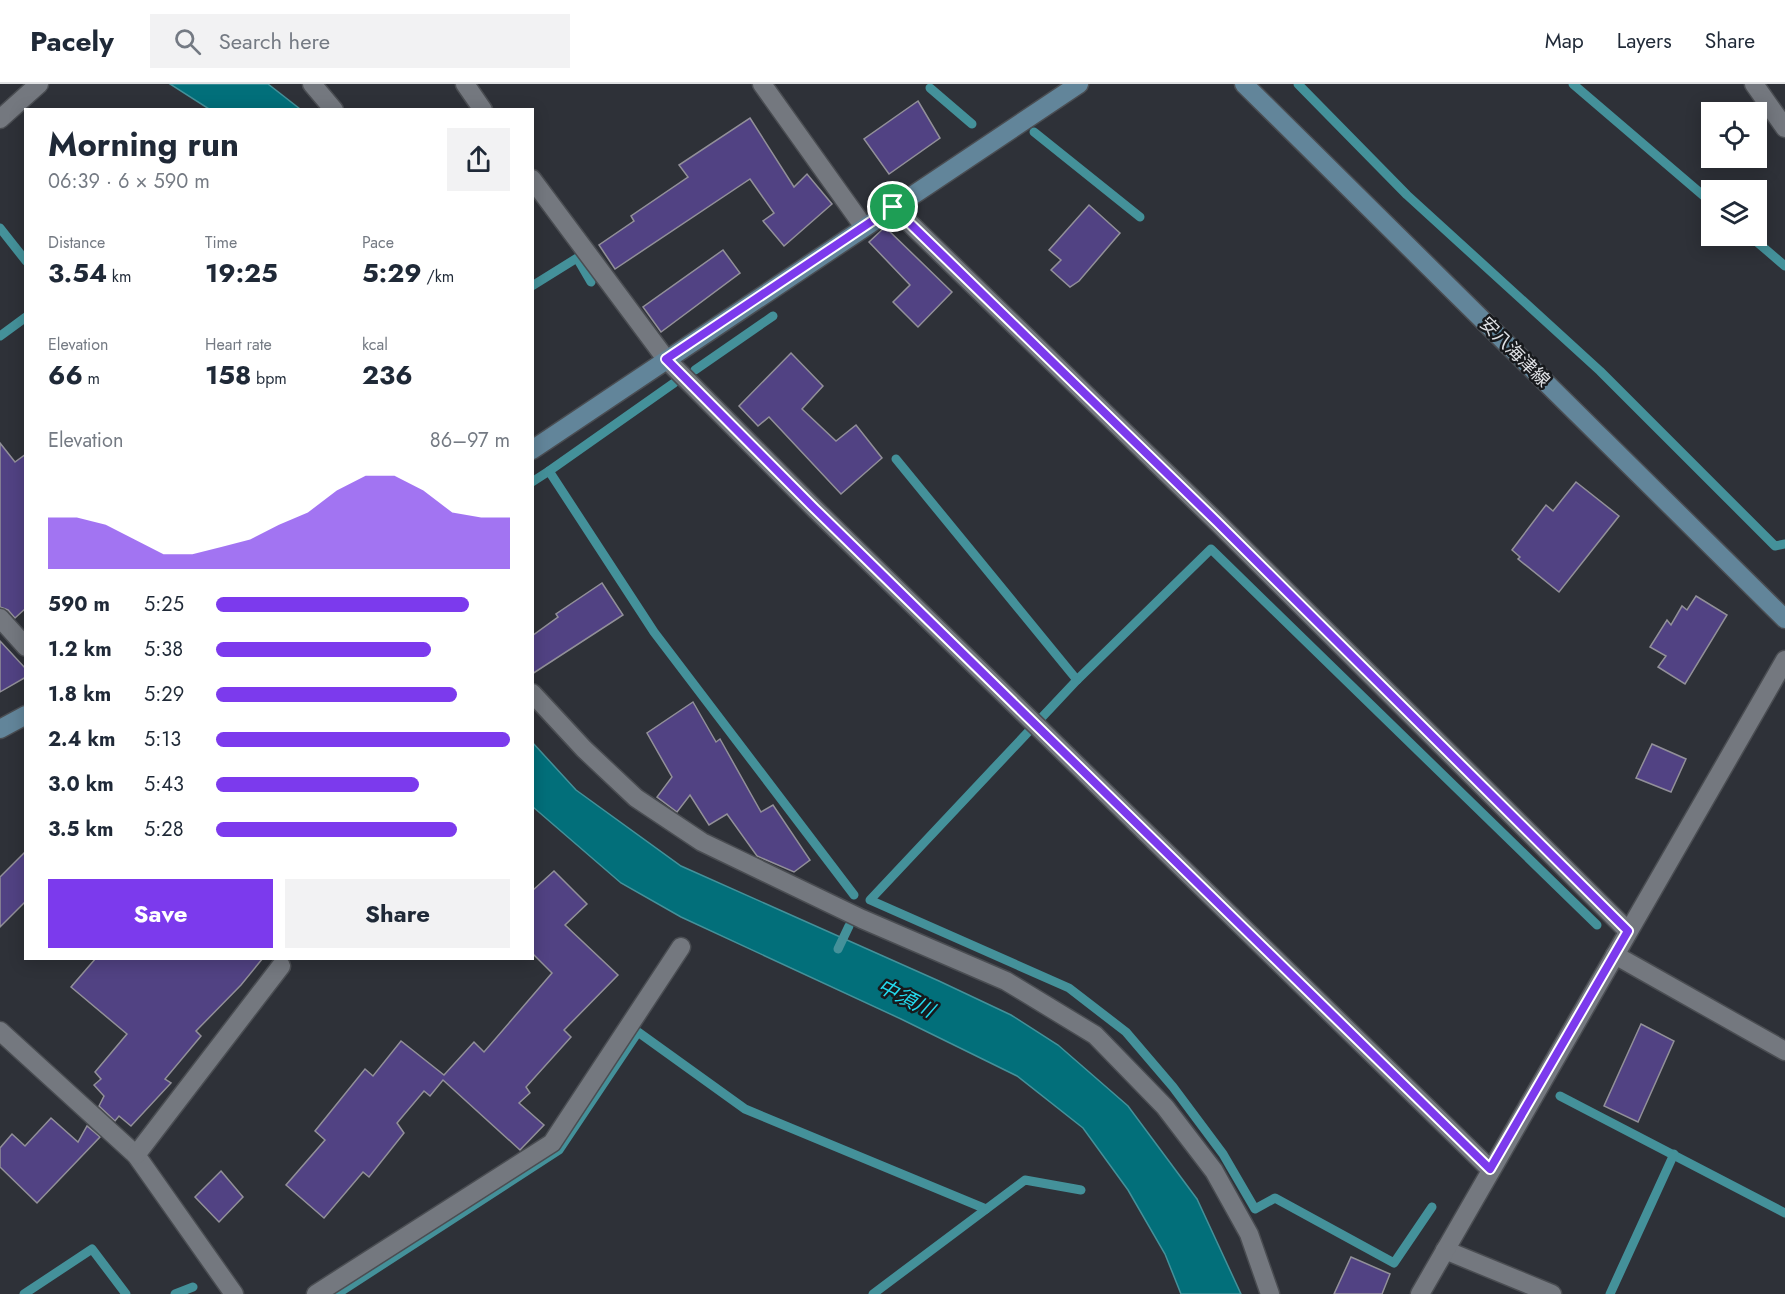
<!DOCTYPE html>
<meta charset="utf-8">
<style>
:root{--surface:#fff;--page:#f2f2f3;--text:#1f2937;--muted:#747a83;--line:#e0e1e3;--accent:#7c3aed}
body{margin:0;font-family:Jost,"Noto Sans JP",sans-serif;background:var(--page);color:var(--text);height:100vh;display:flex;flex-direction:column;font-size:22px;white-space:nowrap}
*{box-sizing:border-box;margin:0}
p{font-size:20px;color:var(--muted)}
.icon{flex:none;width:33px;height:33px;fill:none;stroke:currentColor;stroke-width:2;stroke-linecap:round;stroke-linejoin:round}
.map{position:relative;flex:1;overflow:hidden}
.panel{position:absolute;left:24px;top:24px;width:510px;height:852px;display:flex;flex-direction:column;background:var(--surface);border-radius:0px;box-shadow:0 3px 15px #0003}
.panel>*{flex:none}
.buttons{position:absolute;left:1701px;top:18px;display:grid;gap:12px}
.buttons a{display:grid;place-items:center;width:66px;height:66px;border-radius:0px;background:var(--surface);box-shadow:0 3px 15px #0003;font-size:30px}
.pin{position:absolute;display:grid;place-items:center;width:51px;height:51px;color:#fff;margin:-26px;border:3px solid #fff;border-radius:50%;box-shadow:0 2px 6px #0007}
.round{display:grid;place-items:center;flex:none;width:63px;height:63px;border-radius:0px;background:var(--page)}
.headline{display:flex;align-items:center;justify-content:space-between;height:102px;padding:0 24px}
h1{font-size:33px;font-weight:700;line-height:45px}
.stats{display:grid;grid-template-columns:repeat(3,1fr);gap:9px;height:102px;padding:6px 24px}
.stats div{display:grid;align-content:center}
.stats b{font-size:26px;font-weight:700}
.stats small{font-size:16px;font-weight:400}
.stats p{font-size:16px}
.chart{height:168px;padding:12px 24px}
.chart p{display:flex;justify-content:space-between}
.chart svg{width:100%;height:108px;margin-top:6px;fill:var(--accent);opacity:.7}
.primary-button{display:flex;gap:12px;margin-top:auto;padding:12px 24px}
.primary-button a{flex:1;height:69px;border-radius:0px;background:var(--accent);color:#fff;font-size:24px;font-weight:700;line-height:69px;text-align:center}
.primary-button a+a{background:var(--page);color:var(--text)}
ul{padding:0 24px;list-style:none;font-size:20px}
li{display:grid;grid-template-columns:96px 72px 1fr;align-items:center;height:45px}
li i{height:15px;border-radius:8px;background:var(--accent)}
header{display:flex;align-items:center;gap:36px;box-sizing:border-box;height:84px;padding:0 30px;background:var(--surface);border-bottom:2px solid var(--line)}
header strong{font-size:28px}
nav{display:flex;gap:33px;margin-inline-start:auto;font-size:21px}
.search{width:420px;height:54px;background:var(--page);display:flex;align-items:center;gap:15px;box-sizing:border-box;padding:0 21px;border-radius:0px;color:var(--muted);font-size:22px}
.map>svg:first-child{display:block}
.water{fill:#026f7a;stroke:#44919a;stroke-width:1.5}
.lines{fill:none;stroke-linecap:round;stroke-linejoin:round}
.stream{stroke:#44919a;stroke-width:9}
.building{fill:#514283;stroke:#929099;stroke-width:1.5}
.street-casing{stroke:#4a4d52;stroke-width:21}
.secondary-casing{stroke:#4a4d52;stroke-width:21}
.street{stroke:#74787f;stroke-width:18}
.secondary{stroke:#62859a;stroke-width:18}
.route-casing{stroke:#fff;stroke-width:12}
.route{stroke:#7c3aed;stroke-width:8}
.labels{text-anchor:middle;stroke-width:5;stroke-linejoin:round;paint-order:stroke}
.street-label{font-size:18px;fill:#dfe1e5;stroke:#17191c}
.water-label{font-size:20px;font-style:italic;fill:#23dbef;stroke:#17191c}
</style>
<header>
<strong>Pacely</strong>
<div class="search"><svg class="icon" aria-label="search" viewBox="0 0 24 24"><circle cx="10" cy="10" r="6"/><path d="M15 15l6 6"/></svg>Search here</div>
<nav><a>Map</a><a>Layers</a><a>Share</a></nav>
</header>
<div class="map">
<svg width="1785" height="1210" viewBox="0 0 1785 1210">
<rect width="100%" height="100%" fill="#2e3138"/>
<!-- water -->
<g class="water">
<path d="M170 0H268L300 25H209Z"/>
<path d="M532 658 576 706 681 782 939 897 1011 931 1058 961 1128 1022 1197 1115 1241 1210H1181L1165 1170 1128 1106 1083 1044 1017 992 901 935 681 833 621 799 533 723Z"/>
</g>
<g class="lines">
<!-- stream -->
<g class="stream">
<path d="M1298 0 1407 111 1600 287 1775 462 1785 460"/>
<path d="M1573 0 1712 119"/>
<path d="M930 4 972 40"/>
<path d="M1034 48 1140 133"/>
<path d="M0 144 26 177"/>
<path d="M1750 152 1785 182"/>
<path d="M532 202 577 174 591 198"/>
<path d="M0 252 26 233"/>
<path d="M695 286 773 232"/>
<path d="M896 375 1077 596 1211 465 1597 841"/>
<path d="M549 387 674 299"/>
<path d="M532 398 549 387 654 548 854 811"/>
<path d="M1077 596 870 816 1069 904 1126 948 1173 1003 1223 1070 1255 1125 1275 1114 1394 1179 1432 1123"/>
<path d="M838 865 849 842"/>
<path d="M1560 1012 1785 1129"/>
<path d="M24 1210 92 1165 126 1210"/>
<path d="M175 1210 193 1203"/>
<path d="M337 1210 559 1066 638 948 745 1025 986 1125"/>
<path d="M873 1210 1025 1096 1081 1106"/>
<path d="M1610 1210 1674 1070"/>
</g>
</g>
<!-- building -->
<g class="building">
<path d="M918 17 940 54 889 90 864 55Z"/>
<path d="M750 34 794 103 807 90 832 120 784 162 763 137 774 129 750 95 615 185 599 161 634 137 631 132 688 93 679 81Z"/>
<path d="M1089 121 1120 149 1079 197 1070 203 1051 186 1061 176 1049 166Z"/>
<path d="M885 143 952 208 918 243 893 218 910 201 869 158Z"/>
<path d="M723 166 740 189 661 248 643 223Z"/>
<path d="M791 269 823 302 802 325 836 357 856 341 882 374 841 410 769 333 758 342 739 322Z"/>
<path d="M0 359 15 378 26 370V524L15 534 8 526 0 523Z"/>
<path d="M1576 398 1619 432 1559 508 1518 475 1520 473 1512 466 1546 421 1553 427Z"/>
<path d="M602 499 623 531 532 590V552L558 533 556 530Z"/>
<path d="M1696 512 1727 531 1685 600 1658 583 1666 572 1650 563 1667 536 1671 541 1682 522 1687 526Z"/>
<path d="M0 557 26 585V593L0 608Z"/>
<path d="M693 618 716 658 720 655 761 728 773 721 810 776 794 788 757 772 727 730 709 741 690 711 677 728 657 713 672 693 647 649Z"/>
<path d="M1652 660 1686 675 1671 708 1636 694Z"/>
<path d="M26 767V817L0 843V793Z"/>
<path d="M554 787 587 820 565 841 618 891 564 946 571 953 526 1003 530 1009 519 1019 544 1041 520 1066 443 996 430 1012 424 1007 397 1039 404 1049 369 1093 363 1088 324 1134 286 1101 325 1056 315 1047 365 985 373 992 401 957 444 991 474 958 484 968 552 889 532 869V807Z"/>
<path d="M96 874H263L241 901 196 947 201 952 165 995 171 999 131 1042 119 1032 115 1037 99 1022 104 1012 94 1001 101 995 95 988 127 950 71 903Z"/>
<path d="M1641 940 1674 957 1638 1038 1604 1022Z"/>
<path d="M51 1034 78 1058 87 1042 100 1053 37 1119 0 1083V1064L12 1050 25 1062Z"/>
<path d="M221 1087 243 1113 219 1138 195 1113Z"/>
<path d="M1351 1173 1390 1190 1382 1210H1334Z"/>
</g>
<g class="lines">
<!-- street casing -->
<g class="street-casing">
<g id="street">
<path d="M312 0 334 26"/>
<path d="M465 0 483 26"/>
<path d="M762 0 864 143"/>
<path d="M1754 0 1785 44"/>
<path d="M0 35 39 0"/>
<path d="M532 95 666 275 815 425 1490 1085"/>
<path d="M893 123 1217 438 1628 847"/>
<path d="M0 534 26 563"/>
<path d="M532 609 584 665 636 714 702 758 862 835 1006 897 1095 951 1165 1023 1214 1087 1249 1150 1270 1210"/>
<path d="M1615 871 1785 967"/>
<path d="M0 947 136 1071 234 1210"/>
<path d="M136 1071 281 882"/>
<path d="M1445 1166 1552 1210"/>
<path d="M316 1210 552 1059 681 863"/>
<path d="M1420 1210 1785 576"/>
</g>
</g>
<!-- secondary casing -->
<g class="secondary-casing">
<g id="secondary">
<path d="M1244 0 1785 535"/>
<path d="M532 366 1079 0"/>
<path d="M0 645 26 631"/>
</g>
</g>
<!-- street -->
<use href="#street" class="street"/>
<!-- secondary -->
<use href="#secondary" class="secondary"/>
</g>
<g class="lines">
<!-- route casing -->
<g class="route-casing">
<path id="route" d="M893 123 1217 438 1628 847 1490 1085 815 425 666 275Z"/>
</g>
<!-- route -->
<use href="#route" class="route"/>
</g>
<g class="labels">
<!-- street labels -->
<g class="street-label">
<text transform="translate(1515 268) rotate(45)" y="6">安八海津線</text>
</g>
<!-- water labels -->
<g class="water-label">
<text transform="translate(906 914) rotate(27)" y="7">中須川</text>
</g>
</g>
</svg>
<div class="buttons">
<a><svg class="icon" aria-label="locate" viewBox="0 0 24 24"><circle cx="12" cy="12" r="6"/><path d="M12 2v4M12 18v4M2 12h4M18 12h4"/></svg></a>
<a><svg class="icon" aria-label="layers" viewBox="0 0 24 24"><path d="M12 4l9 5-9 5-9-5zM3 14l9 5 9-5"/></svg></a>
</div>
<div class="pin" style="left:893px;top:123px;background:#1e9e55"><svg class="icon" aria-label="arrive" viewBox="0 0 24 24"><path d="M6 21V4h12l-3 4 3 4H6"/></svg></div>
<section class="panel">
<div class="headline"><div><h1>Morning run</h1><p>06:39 · 6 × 590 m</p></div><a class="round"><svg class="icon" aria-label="share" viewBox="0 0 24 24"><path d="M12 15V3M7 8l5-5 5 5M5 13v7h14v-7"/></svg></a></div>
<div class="stats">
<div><p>Distance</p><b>3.54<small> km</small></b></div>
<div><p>Time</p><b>19:25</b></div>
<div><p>Pace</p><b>5:29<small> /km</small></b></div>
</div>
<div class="stats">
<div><p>Elevation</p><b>66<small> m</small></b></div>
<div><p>Heart rate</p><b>158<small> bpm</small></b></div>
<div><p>kcal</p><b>236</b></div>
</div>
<div class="chart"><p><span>Elevation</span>86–97 m</p>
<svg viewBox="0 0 160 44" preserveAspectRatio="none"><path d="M0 44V23L10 23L20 26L30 32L40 38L50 38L60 35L70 32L80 26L90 21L100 12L110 6L120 6L130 12L140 21L150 23L160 23V44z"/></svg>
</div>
<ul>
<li><b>590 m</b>5:25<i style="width:86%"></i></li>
<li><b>1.2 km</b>5:38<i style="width:73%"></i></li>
<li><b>1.8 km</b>5:29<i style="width:82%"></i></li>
<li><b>2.4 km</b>5:13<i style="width:100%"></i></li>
<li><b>3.0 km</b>5:43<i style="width:69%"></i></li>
<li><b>3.5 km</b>5:28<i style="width:82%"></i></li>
</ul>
<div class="primary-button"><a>Save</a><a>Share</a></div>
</section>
</div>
